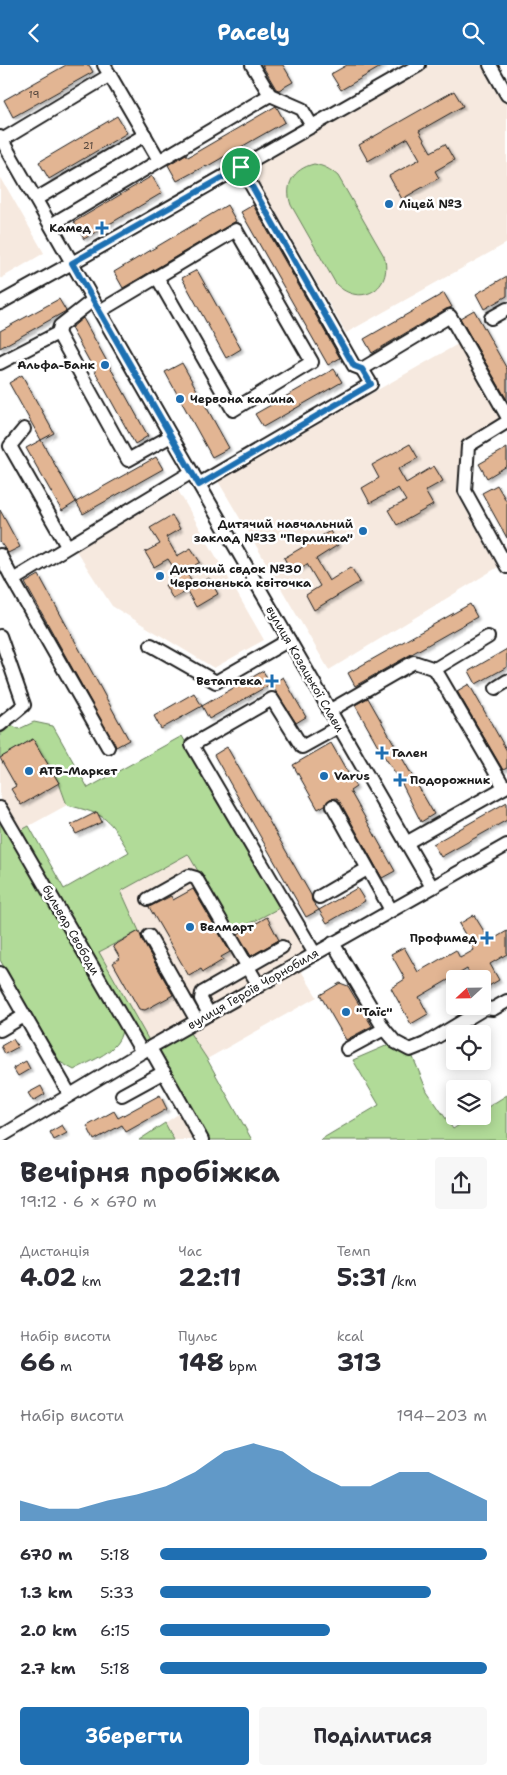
<!DOCTYPE html>
<html lang="uk">
<meta charset="utf-8">
<style>
:root{--surface:#fff;--page:#f7f7f7;--text:#2b2b33;--muted:#7c7c81;--accent:#1f6fb2}
body{margin:0;font-family:"Shantell Sans",sans-serif;background:var(--page);color:var(--text);height:100vh;display:flex;flex-direction:column;font-size:19px;white-space:nowrap}
*{box-sizing:border-box;margin:0}
p{font-size:16px;color:var(--muted)}
.icon{flex:none;width:28px;height:28px;fill:none;stroke:currentColor;stroke-width:2;stroke-linecap:round;stroke-linejoin:round}
.map{position:relative;height:1075px;overflow:hidden}
.details{display:flex;flex-direction:column;background:var(--surface);flex:1}
.details>*{flex:none}
.needle{width:32px;rotate:248deg}
.fabs{position:absolute;left:446px;top:905px;display:grid;gap:10px}
.fabs a{display:grid;place-items:center;width:45px;height:45px;border-radius:5px;background:var(--surface);box-shadow:0 2px 12px #0003;font-size:25px}
.pin{position:absolute;display:grid;place-items:center;width:42px;height:42px;color:#fff;margin:-21px;border:2px solid #fff;border-radius:50%;box-shadow:0 1px 5px #0007}
.round{display:grid;place-items:center;flex:none;width:52px;height:52px;border-radius:5px;background:var(--page)}
.overview{display:flex;align-items:center;justify-content:space-between;height:85px;padding:0 20px}
h1{font-size:28px;font-weight:700;line-height:38px}
.stats{display:grid;grid-template-columns:repeat(3,1fr);gap:8px;height:85px;padding:5px 20px}
.stats div{display:grid;align-content:center}
.stats b{font-size:25px;font-weight:700}
.stats small{font-size:14px;font-weight:400}
.stats p{font-size:14px}
.chart{height:140px;padding:10px 20px}
.chart p{display:flex;justify-content:space-between}
.chart svg{width:100%;height:90px;margin-top:5px;fill:var(--accent);opacity:.7}
.cta{display:flex;gap:10px;margin-top:auto;padding:10px 20px}
.cta a{flex:1;height:58px;border-radius:5px;background:var(--accent);color:#fff;font-size:20px;font-weight:700;line-height:58px;text-align:center}
.cta a+a{background:var(--page);color:var(--text)}
ul{padding:0 20px;list-style:none;font-size:16px}
li{display:grid;grid-template-columns:80px 60px 1fr;align-items:center;height:38px}
li i{height:12px;border-radius:6px;background:var(--accent)}
header{display:flex;justify-content:space-between;align-items:center;height:65px;padding:0 20px;background:var(--accent);color:#fff;font-size:22px;font-weight:700}
.map>svg:first-child{display:block}
.built{fill:#f6e9df}
.green{fill:#b1db98;stroke:#667c5a}
.building{fill:#e2b593;stroke:#1c1c1c;filter:url(#shadow)}
.lines{fill:none;stroke-linecap:round;stroke-linejoin:round}
.minor-casing{stroke:#1c1c1c;stroke-width:16}
.minor{stroke:#fff;stroke-width:12}
.route-casing{stroke:#fff;stroke-width:10}
.route{stroke:#1f6fb2;stroke-width:6}
.poi-dot{fill:#1f6fb2;stroke:#fff;stroke-width:2}
.labels{text-anchor:middle;stroke-width:5;stroke-linejoin:round;paint-order:stroke}
.number-label{font-size:10px;fill:#4e423a}
.poi-label{font-size:12px;font-weight:bold;fill:#1c1c1c;stroke:#fff;text-anchor:start}
.street-label{font-size:12px;fill:#1c1c1c;stroke:#fff}
</style>
<header><svg class="icon" aria-label="back" viewBox="0 0 24 24"><path d="M15 5l-7 7 7 7"/></svg>Pacely<svg class="icon" aria-label="search" viewBox="0 0 24 24"><circle cx="10" cy="10" r="6"/><path d="M15 15l6 6"/></svg></header>
<div class="map">
<svg width="507" height="1075" viewBox="0 0 507 1075">
<defs>
<filter id="shadow"><feDropShadow dx="2.5" dy="2.5" stdDeviation="1" flood-color="#0004"/></filter>
</defs>
<rect width="100%" height="100%" fill="#fff"/>
<filter id="ink" filterUnits="userSpaceOnUse"><feTurbulence type="fractalNoise" baseFrequency=".02" numOctaves="2"/><feDisplacementMap in="SourceGraphic" scale="10" xChannelSelector="R" yChannelSelector="G"/><feConvolveMatrix kernelMatrix="1 2 1 2 8 2 1 2 1" color-interpolation-filters="sRGB"/></filter>
<g filter="url(#ink)">
<!-- built -->
<g class="built">
<path d="M419 0H489L507 34V178L346 268 248 99Z"/>
<path d="M0 111 44 188 0 214Z"/>
<path d="M458 279 501 356 463 378 458 430 498 502 329 605 218 416Z"/>
<path d="M176 422 264 575 214 603 112 541 73 481Z"/>
<path d="M33 674 59 718 67 740 16 768 0 742V694Z"/>
<path d="M188 789 234 867 281 842 311 891 297 899 317 932 207 994 186 962 152 982 99 887 139 866 121 826Z"/>
<path d="M187 1043 205 1075H174L165 1058Z"/>
</g>
<!-- green -->
<g class="green">
<path d="M314 99C324 101 330 104 338 111L384 191C394 224 360 243 336 219L291 140C284 120 293 104 314 99Z"/>
<path d="M5 657 19 664 34 657 53 661 88 723 182 671 281 842 234 867 188 789 121 826 139 866 99 887 152 981 186 962 207 994 252 1075H206L152 982 142 987 16 768 29 761 64 824 129 787C108 752 107 750 67 740L59 718 33 674 0 693V660Z"/>
<path d="M0 754 122 965C119 987 92 995 74 1005L60 997 0 895Z"/>
<path d="M395 977 410 985 427 1026 453 1064 473 1051H482L483 1045 507 1030V1075H320L379 1040 353 995Z"/>
<path d="M165 1058 174 1075H139Z"/>
</g>
<!-- building -->
<g class="building">
<path d="M66 0H89L93 7 13 52 4 35Z"/>
<path d="M262 0H283L293 17 279 25 276 24Z"/>
<path d="M347 0H384L341 25 331 9Z"/>
<path d="M454 26 463 41 419 66 431 87 445 79 454 95 435 106 439 113 402 134 389 111 420 94 408 73 368 96 359 80Z"/>
<path d="M276 41 285 57 206 102 205 101 177 116 168 100 186 89 188 92Z"/>
<path d="M117 51 127 68 49 114 39 97Z"/>
<path d="M152 111 162 128 84 174 74 157Z"/>
<path d="M227 140 236 156 123 223 114 207Z"/>
<path d="M253 140 340 293 328 300 241 147Z"/>
<path d="M197 205 241 284 226 293 182 213Z"/>
<path d="M507 211V231L484 244 476 229Z"/>
<path d="M444 228 452 242 446 244 372 288 364 274Z"/>
<path d="M59 234 66 246 0 283V266Z"/>
<path d="M474 245 507 304V335L460 253Z"/>
<path d="M83 253 148 371 135 379 71 263Z"/>
<path d="M182 298 229 383 212 392 165 307Z"/>
<path d="M334 304 342 317 263 362 255 349Z"/>
<path d="M22 310 54 368 41 375 9 318Z"/>
<path d="M41 375 76 437 62 446 26 383Z"/>
<path d="M410 379 418 393 398 404 406 418 434 401 443 416 425 426 433 440 397 460 388 445 406 436 398 423 370 438 362 423 379 413 372 400Z"/>
<path d="M507 383V401L487 413 479 399Z"/>
<path d="M156 392 163 404 83 449 76 437Z"/>
<path d="M497 420 507 437V473L482 428Z"/>
<path d="M0 445 20 482 8 488 0 477Z"/>
<path d="M172 450 180 464 166 472 177 491 191 483 200 497 186 506 195 522 209 513 218 529 196 542 187 526 173 534 165 520 179 511 168 494 154 502 145 487 160 479 150 463Z"/>
<path d="M330 466 338 480 316 494 329 516 351 502 360 517 314 545 306 530 320 521 307 499 293 508 284 493Z"/>
<path d="M39 510 129 675 116 682 25 518Z"/>
<path d="M470 539 477 552 355 621 348 608Z"/>
<path d="M507 584V602L476 619 469 606Z"/>
<path d="M263 606 271 619 209 654 202 641Z"/>
<path d="M283 612 306 652 296 658 271 619Z"/>
<path d="M469 619 507 686V703L503 705 457 626Z"/>
<path d="M194 628 202 641 161 664 154 651Z"/>
<path d="M368 633 434 749 421 757 400 715 382 688 355 640Z"/>
<path d="M33 674 59 718 21 740 11 724 16 721 0 693Z"/>
<path d="M331 678 356 722 350 726 395 806 382 813 340 737 337 733 330 734 325 740 318 744 293 700Z"/>
<path d="M227 682 311 830 312 836 319 845 306 852 214 690Z"/>
<path d="M507 737V755L441 792 433 779Z"/>
<path d="M97 747 102 757 76 769 71 760Z"/>
<path d="M357 823 365 836 327 858 319 845Z"/>
<path d="M193 824 230 887 221 892 223 895 203 907 201 904 189 911 149 842 171 831 173 835Z"/>
<path d="M474 850 490 876 507 866V889L490 899 499 915 482 925V914H472L467 904 419 932 428 949 411 959 391 923 405 914 391 889 404 882 418 907 456 885 460 893 474 885 459 859Z"/>
<path d="M267 852 279 875 251 891 238 869Z"/>
<path d="M139 866 142 875 173 930 145 945 139 944 113 898 120 893 113 881Z"/>
<path d="M340 918 348 921 372 961 346 975 320 930Z"/>
<path d="M13 974 18 982 5 989 1 981Z"/>
<path d="M26 996 30 1004 18 1011 13 1003Z"/>
<path d="M41 1021 45 1029 33 1036 28 1028Z"/>
<path d="M160 1030 167 1044 126 1067 122 1060 94 1075 87 1061 114 1046 118 1053Z"/>
<path d="M62 1060 67 1068 54 1075 50 1067Z"/>
</g>
<g class="lines">
<!-- minor casing -->
<g class="minor-casing">
<g id="minor">
<path d="M104 0 159 95"/>
<path d="M252 0 270 30"/>
<path d="M490 0 507 30"/>
<path d="M0 72 171 371 432 822"/>
<path d="M2 75 110 10"/>
<path d="M241 102 354 301 362 304"/>
<path d="M36 134 145 70"/>
<path d="M51 160 270 30 302 44 312 61"/>
<path d="M0 238 72 198 419 0"/>
<path d="M100 246 236 165 312 297 233 345 157 212"/>
<path d="M491 253 507 244"/>
<path d="M58 268 60 261 93 235"/>
<path d="M0 298 58 268 128 395 171 371"/>
<path d="M507 357 468 381 465 426 507 502"/>
<path d="M24 364 10 381 67 481"/>
<path d="M199 419 371 319 362 304 450 251 507 351"/>
<path d="M0 490 13 515"/>
<path d="M0 571 24 640 0 660"/>
<path d="M151 580 216 617 289 575"/>
<path d="M435 604 488 572"/>
<path d="M496 623 507 616"/>
<path d="M329 646 414 597 435 604 504 722"/>
<path d="M108 682 13 515 192 407"/>
<path d="M333 741 391 845"/>
<path d="M0 743 142 987"/>
<path d="M406 778 507 721"/>
<path d="M319 832 367 804"/>
<path d="M148 834 189 811 196 813 259 921"/>
<path d="M149 871 197 956"/>
<path d="M333 878 384 964 347 984"/>
<path d="M315 889 192 680 272 634 302 682 338 662"/>
<path d="M0 908 70 1030"/>
<path d="M209 949 201 934 202 928 282 882"/>
<path d="M384 964 395 977 410 985 425 979 485 943 493 944 507 936"/>
<path d="M0 965 24 951"/>
<path d="M150 983 202 1075"/>
<path d="M122 1030 164 1007"/>
<path d="M0 1072 142 987 507 780"/>
</g>
</g>
<!-- minor -->
<use href="#minor" class="minor"/>
</g>
</g>
<g class="lines" filter="url(#ink)">
<!-- route casing -->
<g class="route-casing">
<path id="route" d="M241 102 354 301 362 304 371 319 199 420 72 198Z"/>
</g>
<!-- route -->
<use href="#route" class="route"/>
</g>
<!-- markers -->
<g class="poi-dot">
<circle cx="389" cy="139" r="5"/>
<path d="M99.5 155.5h5v5h5v5h-5v5h-5v-5h-5v-5h5z"/>
<circle cx="105" cy="300" r="5"/>
<circle cx="180" cy="334" r="5"/>
<circle cx="363" cy="466" r="5"/>
<circle cx="160" cy="511" r="5"/>
<path d="M269.5 608.5h5v5h5v5h-5v5h-5v-5h-5v-5h5z"/>
<path d="M379.5 680.5h5v5h5v5h-5v5h-5v-5h-5v-5h5z"/>
<circle cx="29" cy="706" r="5"/>
<circle cx="324" cy="711" r="5"/>
<path d="M397.5 707.5h5v5h5v5h-5v5h-5v-5h-5v-5h5z"/>
<circle cx="190" cy="862" r="5"/>
<path d="M484.5 865.5h5v5h5v5h-5v5h-5v-5h-5v-5h5z"/>
<circle cx="346" cy="947" r="5"/>
</g>
<g class="labels">
<!-- number labels -->
<g class="number-label">
<text x="34" y="33">19</text>
<text x="88" y="84">21</text>
</g>
<!-- poi labels -->
<g class="poi-label">
<text x="399" y="143">Ліцей №3</text>
<text x="91" y="167" text-anchor="end">Камед</text>
<text x="95" y="304" text-anchor="end">Альфа-Банк</text>
<text x="190" y="338">Червона калина</text>
<text x="353" y="463" text-anchor="end">Дитячий навчальний<tspan x="353" dy="14">заклад №33 "Перлинка"</tspan></text>
<text x="170" y="508">Дитячий свдок №30<tspan x="170" dy="14">Червоненька квіточка</tspan></text>
<text x="262" y="620" text-anchor="end">Ветаптека</text>
<text x="392" y="692">Гален</text>
<text x="39" y="710">АТБ-Маркет</text>
<text x="334" y="715">Varus</text>
<text x="410" y="719">Подорожник</text>
<text x="200" y="866">Велмарт</text>
<text x="477" y="877" text-anchor="end">Профимед</text>
<text x="356" y="951">"Таїс"</text>
</g>
<!-- street labels -->
<g class="street-label">
<text transform="translate(305 604) rotate(60)" y="4">вулиця Козацької Слави</text>
<text transform="translate(71 865) rotate(60)" y="4">бульвар Свободи</text>
<text transform="translate(253 924) rotate(-30)" y="4">вулиця Героїв Чорнобиля</text>
</g>
</g>
</svg>
<div class="fabs">
<a><svg class="needle" viewBox="-14 -14 28 28"><path d="M0-13l5 13h-10z" fill="#e53935"/><path d="M0 13l5-13h-10z" fill="#7c7c81"/></svg></a>
<a><svg class="icon" aria-label="locate" viewBox="0 0 24 24"><circle cx="12" cy="12" r="6"/><path d="M12 2v4M12 18v4M2 12h4M18 12h4"/></svg></a>
<a><svg class="icon" aria-label="layers" viewBox="0 0 24 24"><path d="M12 4l9 5-9 5-9-5zM3 14l9 5 9-5"/></svg></a>
</div>
<div class="pin" style="left:241px;top:102px;background:#1e9e55"><svg class="icon" aria-label="arrive" viewBox="0 0 24 24"><path d="M6 21V4h12l-3 4 3 4H6"/></svg></div>
</div>
<section class="details">
<div class="overview"><div><h1>Вечірня пробіжка</h1><p>19:12 · 6 × 670 m</p></div><a class="round"><svg class="icon" aria-label="share" viewBox="0 0 24 24"><path d="M12 15V3M7 8l5-5 5 5M5 13v7h14v-7"/></svg></a></div>
<div class="stats">
<div><p>Дистанція</p><b>4.02<small> km</small></b></div>
<div><p>Час</p><b>22:11</b></div>
<div><p>Темп</p><b>5:31<small> /km</small></b></div>
</div>
<div class="stats">
<div><p>Набір висоти</p><b>66<small> m</small></b></div>
<div><p>Пульс</p><b>148<small> bpm</small></b></div>
<div><p>kcal</p><b>313</b></div>
</div>
<div class="chart"><p><span>Набір висоти</span>194–203 m</p>
<svg viewBox="0 0 160 44" preserveAspectRatio="none"><path d="M0 44V34L10 38L20 38L30 34L40 31L50 27L60 20L70 10L80 6L90 10L100 20L110 27L120 27L130 20L140 20L150 27L160 34V44z"/></svg>
</div>
<ul>
<li><b>670 m</b>5:18<i style="width:100%"></i></li>
<li><b>1.3 km</b>5:33<i style="width:83%"></i></li>
<li><b>2.0 km</b>6:15<i style="width:52%"></i></li>
<li><b>2.7 km</b>5:18<i style="width:100%"></i></li>
</ul>
<div class="cta"><a>Зберегти</a><a>Поділитися</a></div>
</section>
